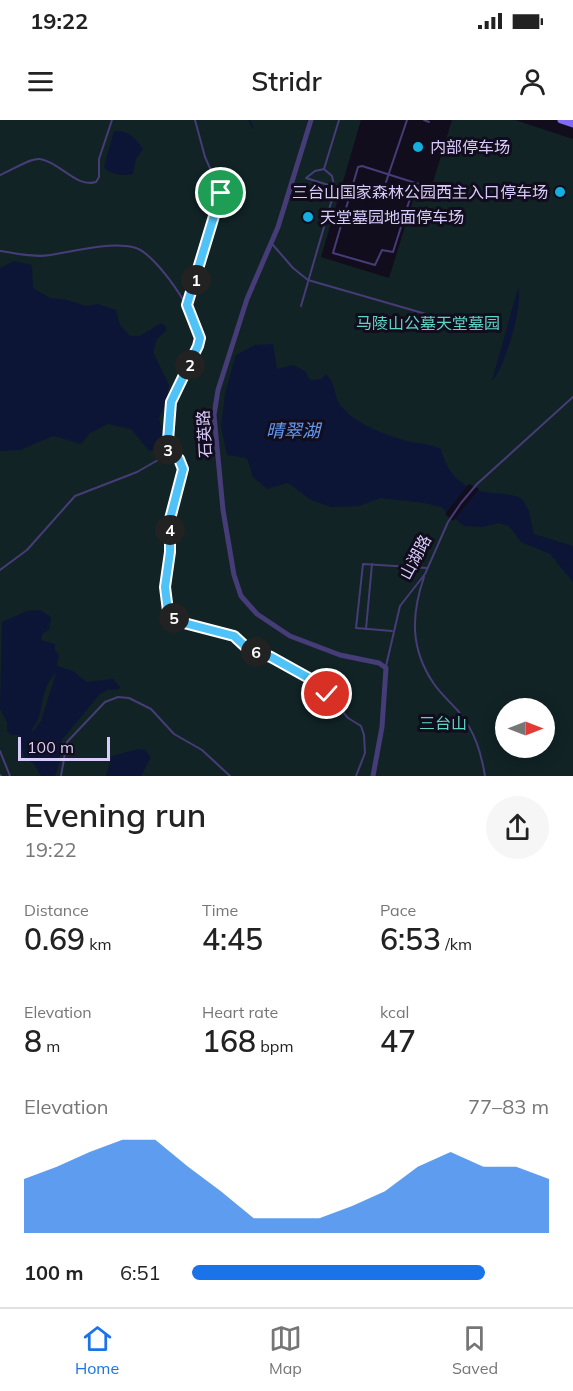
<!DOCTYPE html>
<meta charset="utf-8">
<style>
:root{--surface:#fff;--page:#f6f6f6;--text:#222;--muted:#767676;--line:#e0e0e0;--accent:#1a73e8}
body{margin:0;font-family:Mulish,"Noto Sans SC",sans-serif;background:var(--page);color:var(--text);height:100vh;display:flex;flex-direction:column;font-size:22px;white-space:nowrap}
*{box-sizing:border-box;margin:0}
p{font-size:20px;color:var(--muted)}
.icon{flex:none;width:33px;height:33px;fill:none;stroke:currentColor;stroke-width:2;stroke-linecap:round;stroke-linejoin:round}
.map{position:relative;height:656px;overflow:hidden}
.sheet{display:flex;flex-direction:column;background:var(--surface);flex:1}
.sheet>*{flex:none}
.needle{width:39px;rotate:90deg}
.controls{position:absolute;left:495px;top:578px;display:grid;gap:12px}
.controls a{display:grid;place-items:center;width:60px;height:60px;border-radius:50%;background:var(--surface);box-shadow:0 3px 15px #0003;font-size:30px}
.scale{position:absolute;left:18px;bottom:15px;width:92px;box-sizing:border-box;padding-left:6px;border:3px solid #d8ccfb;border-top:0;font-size:16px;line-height:21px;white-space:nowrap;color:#d8ccfb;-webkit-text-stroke:4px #120d1c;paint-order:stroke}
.pin{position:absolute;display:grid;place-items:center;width:51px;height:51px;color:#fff;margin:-26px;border:3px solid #fff;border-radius:50%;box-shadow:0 2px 6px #0007}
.km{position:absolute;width:30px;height:30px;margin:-15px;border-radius:50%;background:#222;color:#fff;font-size:16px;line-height:30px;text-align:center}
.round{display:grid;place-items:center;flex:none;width:63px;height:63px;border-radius:32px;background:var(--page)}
.overview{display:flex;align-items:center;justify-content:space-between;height:102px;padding:0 24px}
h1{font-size:33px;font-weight:600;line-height:45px}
.figures{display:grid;grid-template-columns:repeat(3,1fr);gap:9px;height:102px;padding:6px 24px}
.figures div{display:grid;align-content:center}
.figures b{font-size:30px;font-weight:600}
.figures small{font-size:16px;font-weight:400}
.figures p{font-size:16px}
.chart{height:168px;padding:12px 24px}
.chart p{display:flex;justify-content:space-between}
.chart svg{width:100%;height:108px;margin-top:6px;fill:var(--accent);opacity:.7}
ul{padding:0 24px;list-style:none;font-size:20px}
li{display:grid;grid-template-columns:96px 72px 1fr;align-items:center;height:45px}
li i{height:15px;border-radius:8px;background:var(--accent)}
.status{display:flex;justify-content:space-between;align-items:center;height:42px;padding:0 30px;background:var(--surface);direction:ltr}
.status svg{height:16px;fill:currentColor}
header{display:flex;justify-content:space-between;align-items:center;height:78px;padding:0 24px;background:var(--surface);font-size:27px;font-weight:600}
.tabs{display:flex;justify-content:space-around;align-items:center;height:84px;border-top:2px solid var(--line);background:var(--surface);font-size:16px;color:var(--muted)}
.tabs a{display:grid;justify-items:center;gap:3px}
.tabs .current{color:var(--accent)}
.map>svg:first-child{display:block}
.green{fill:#112325;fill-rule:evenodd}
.water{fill:#0c1536;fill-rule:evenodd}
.pier{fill:#120d1c}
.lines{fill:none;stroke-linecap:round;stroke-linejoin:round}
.stream{stroke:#0c1536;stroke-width:1.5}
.lane{stroke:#463c77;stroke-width:2}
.street{stroke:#463c77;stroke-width:5}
.secondary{stroke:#826bf3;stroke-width:7}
.route-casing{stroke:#fff;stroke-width:12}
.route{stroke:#4fc3f7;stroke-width:8}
.poi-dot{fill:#12afe1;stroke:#120d1c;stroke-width:2}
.labels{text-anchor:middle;stroke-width:6;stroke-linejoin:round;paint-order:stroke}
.poi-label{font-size:16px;fill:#d8ccfb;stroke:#120d1c;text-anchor:start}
.park-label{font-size:16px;fill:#5fd4c7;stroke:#120d1c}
.street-label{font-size:16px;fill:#d8ccfb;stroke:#120d1c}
.water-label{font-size:18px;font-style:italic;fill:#629bf2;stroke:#120d1c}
</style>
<div class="status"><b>19:22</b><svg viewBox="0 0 49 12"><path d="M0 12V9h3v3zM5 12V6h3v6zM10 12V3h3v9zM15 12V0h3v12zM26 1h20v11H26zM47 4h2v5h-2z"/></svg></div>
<header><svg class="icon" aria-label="menu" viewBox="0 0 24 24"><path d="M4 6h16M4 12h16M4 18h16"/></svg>Stridr<svg class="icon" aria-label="person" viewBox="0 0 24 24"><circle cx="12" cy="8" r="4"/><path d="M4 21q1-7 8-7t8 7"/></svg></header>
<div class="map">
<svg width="573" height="656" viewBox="0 0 573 656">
<rect width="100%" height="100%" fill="#120d1c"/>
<!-- green -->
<path class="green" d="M0 0H361L321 137 389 158 416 71 429 75 452 0H515L573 19V656H0ZM506 588H544V627H506Z"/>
<!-- water -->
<g class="water">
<path d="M114 11C128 10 136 18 143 29L136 39 133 54C124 56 110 55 104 47Z"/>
<path d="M14 141 32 145 33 168 50 178 68 180 86 186 98 184 116 190 120 205 130 216H140L161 203 166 207V211L157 219 153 232 169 265 166 283 159 298 163 315 161 328 149 331 131 309 108 304 90 313 81 324 53 316 20 330 0 331V148Z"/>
<path d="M518 168C524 183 504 250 492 261Z"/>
<path d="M273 224 277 249 293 245 305 251 310 260 321 259 326 254C338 267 333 278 342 287 355 303 381 313 400 319 414 324 426 322 441 329 447 353 460 367 485 372 498 375 510 372 522 379L529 391 534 414 573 426V462L550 434 521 422 509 406 499 403 483 407 464 406 441 387 424 383 381 378 359 386 331 387 311 380 288 363 267 369 253 357 247 338 227 335 221 306 225 273 236 235 255 225Z"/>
<path d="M40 490 51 497 49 510 43 513 41 520 55 524V530L59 535 57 546 73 551 87 562 113 559 120 567 119 569 107 570 100 574 61 621 59 645 55 656H41L34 644 24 637 20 615H11L7 611V602L0 589 2 502 27 491ZM56 553 41 601 32 613C32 605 38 603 39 596 43 582 44 563 56 553Z"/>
<path d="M138 629 145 630 151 637 141 656H106L112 636Z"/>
</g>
<!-- pier -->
<path class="pier" d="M469 364 479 369 453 401 445 394Z"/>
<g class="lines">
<!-- stream -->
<path class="stream" d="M249 0 253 8"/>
<!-- lane -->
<g class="lane">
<path d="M424 0 429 2"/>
<path d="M324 49 315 51 306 58 335 67"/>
<path d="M0 55C11 51 29 38 40 39 60 42 76 68 96 62L99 57V39L112 0"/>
<path d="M386 62 407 0"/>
<path d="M415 63 393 132 382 130 375 145 333 133 358 47 362 46 425 66"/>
<path d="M273 125 293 148 308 160 485 211"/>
<path d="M0 131C16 133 34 138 50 135 76 131 110 121 136 128 156 134 200 198 199 219 199 241 178 261 171 282 165 299 174 318 165 336L137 352 75 376 27 430 0 450"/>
<path d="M187 184 221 73 205 37 195 0"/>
<path d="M301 186 335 69 332 56 324 49 339 0"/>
<path d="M167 333 179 339 183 349 170 399V432L165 467 168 491 174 498 184 503 234 516 248 529 271 537 321 566 348 598 361 606 364 615 365 633 356 656"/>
<path d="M424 457C411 495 410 529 434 564 441 574 451 583 459 592 475 612 481 632 485 656"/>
<path d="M366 509 372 444"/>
<path d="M392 511 356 508 363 444 427 448"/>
<path d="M386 546 400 486 425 454 448 402 461 383 477 364 573 277"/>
<path d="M0 631 10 656"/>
<path d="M0 655 1 656"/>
<path d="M61 656 67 622 105 582 118 577 129 578 151 589 174 614 202 630 230 656"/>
</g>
<!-- street -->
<path class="street" d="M311 0 278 107 247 179 218 270 214 295 223 390 234 455 241 476 257 494 290 516 340 535 379 543 386 548 382 607 373 656"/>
<!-- secondary -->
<path class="secondary" d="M561 0 573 4"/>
</g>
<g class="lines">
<!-- route casing -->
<g class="route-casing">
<path id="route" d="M221 73 187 185 200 218 198 226 171 282 167 333 179 339 183 349 170 399V432L165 467 168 491 174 498 184 503 234 516 248 529 271 537 316 562 327 574"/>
</g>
<!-- route -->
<use href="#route" class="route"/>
</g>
<!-- markers -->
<g class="poi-dot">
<circle cx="418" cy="27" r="6"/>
<circle cx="560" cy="72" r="6"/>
<circle cx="308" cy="97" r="6"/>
</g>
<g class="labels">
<!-- poi labels -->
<g class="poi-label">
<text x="430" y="33">内部停车场</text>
<text x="548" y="78" text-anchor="end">三台山国家森林公园西主入口停车场</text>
<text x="320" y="103">天堂墓园地面停车场</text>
</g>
<!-- park labels -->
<g class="park-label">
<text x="428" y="209">马陵山公墓天堂墓园</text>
<text x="443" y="609">三台山</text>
</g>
<!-- street labels -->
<g class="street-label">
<text transform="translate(204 314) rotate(-93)" y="6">石英路</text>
<text transform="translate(415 437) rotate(-62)" y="6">山湖路</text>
</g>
<!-- water labels -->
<g class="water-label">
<text x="293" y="317">晴翠湖</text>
</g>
</g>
</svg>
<div class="controls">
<a><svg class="needle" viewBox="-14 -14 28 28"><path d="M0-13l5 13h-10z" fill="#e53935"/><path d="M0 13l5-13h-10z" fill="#767676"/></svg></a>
</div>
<div class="scale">100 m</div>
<div class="pin" style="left:221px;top:73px;background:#1e9e55"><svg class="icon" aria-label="arrive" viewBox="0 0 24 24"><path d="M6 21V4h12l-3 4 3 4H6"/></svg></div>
<div class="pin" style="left:327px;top:574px;background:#d93025"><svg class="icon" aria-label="check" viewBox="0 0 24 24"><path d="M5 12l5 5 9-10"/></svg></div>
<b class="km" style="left:196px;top:160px">1</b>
<b class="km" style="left:190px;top:245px">2</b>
<b class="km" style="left:168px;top:330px">3</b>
<b class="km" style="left:170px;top:410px">4</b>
<b class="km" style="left:174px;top:498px">5</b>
<b class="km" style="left:256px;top:532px">6</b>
</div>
<section class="sheet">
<div class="overview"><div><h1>Evening run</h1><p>19:22</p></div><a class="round"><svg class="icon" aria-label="share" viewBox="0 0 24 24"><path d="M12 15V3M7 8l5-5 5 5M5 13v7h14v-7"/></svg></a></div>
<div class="figures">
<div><p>Distance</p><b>0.69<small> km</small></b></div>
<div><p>Time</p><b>4:45</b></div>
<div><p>Pace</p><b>6:53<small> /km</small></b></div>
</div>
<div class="figures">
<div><p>Elevation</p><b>8<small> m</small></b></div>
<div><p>Heart rate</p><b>168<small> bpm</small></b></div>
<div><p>kcal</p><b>47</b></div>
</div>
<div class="chart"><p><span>Elevation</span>77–83 m</p>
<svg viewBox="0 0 160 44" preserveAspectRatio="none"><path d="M0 44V22L10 17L20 11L30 6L40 6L50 17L60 27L70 38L80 38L90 38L100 33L110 27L120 17L130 11L140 17L150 17L160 22V44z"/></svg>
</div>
<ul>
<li><b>100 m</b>6:51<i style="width:82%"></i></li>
</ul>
</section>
<nav class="tabs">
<a class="current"><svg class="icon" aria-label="home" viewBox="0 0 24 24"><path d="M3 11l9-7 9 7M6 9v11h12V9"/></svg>Home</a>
<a><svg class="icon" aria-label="map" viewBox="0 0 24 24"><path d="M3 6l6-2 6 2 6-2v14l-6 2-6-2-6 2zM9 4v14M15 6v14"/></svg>Map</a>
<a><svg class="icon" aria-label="saved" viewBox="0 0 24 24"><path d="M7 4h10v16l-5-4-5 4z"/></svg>Saved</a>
</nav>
